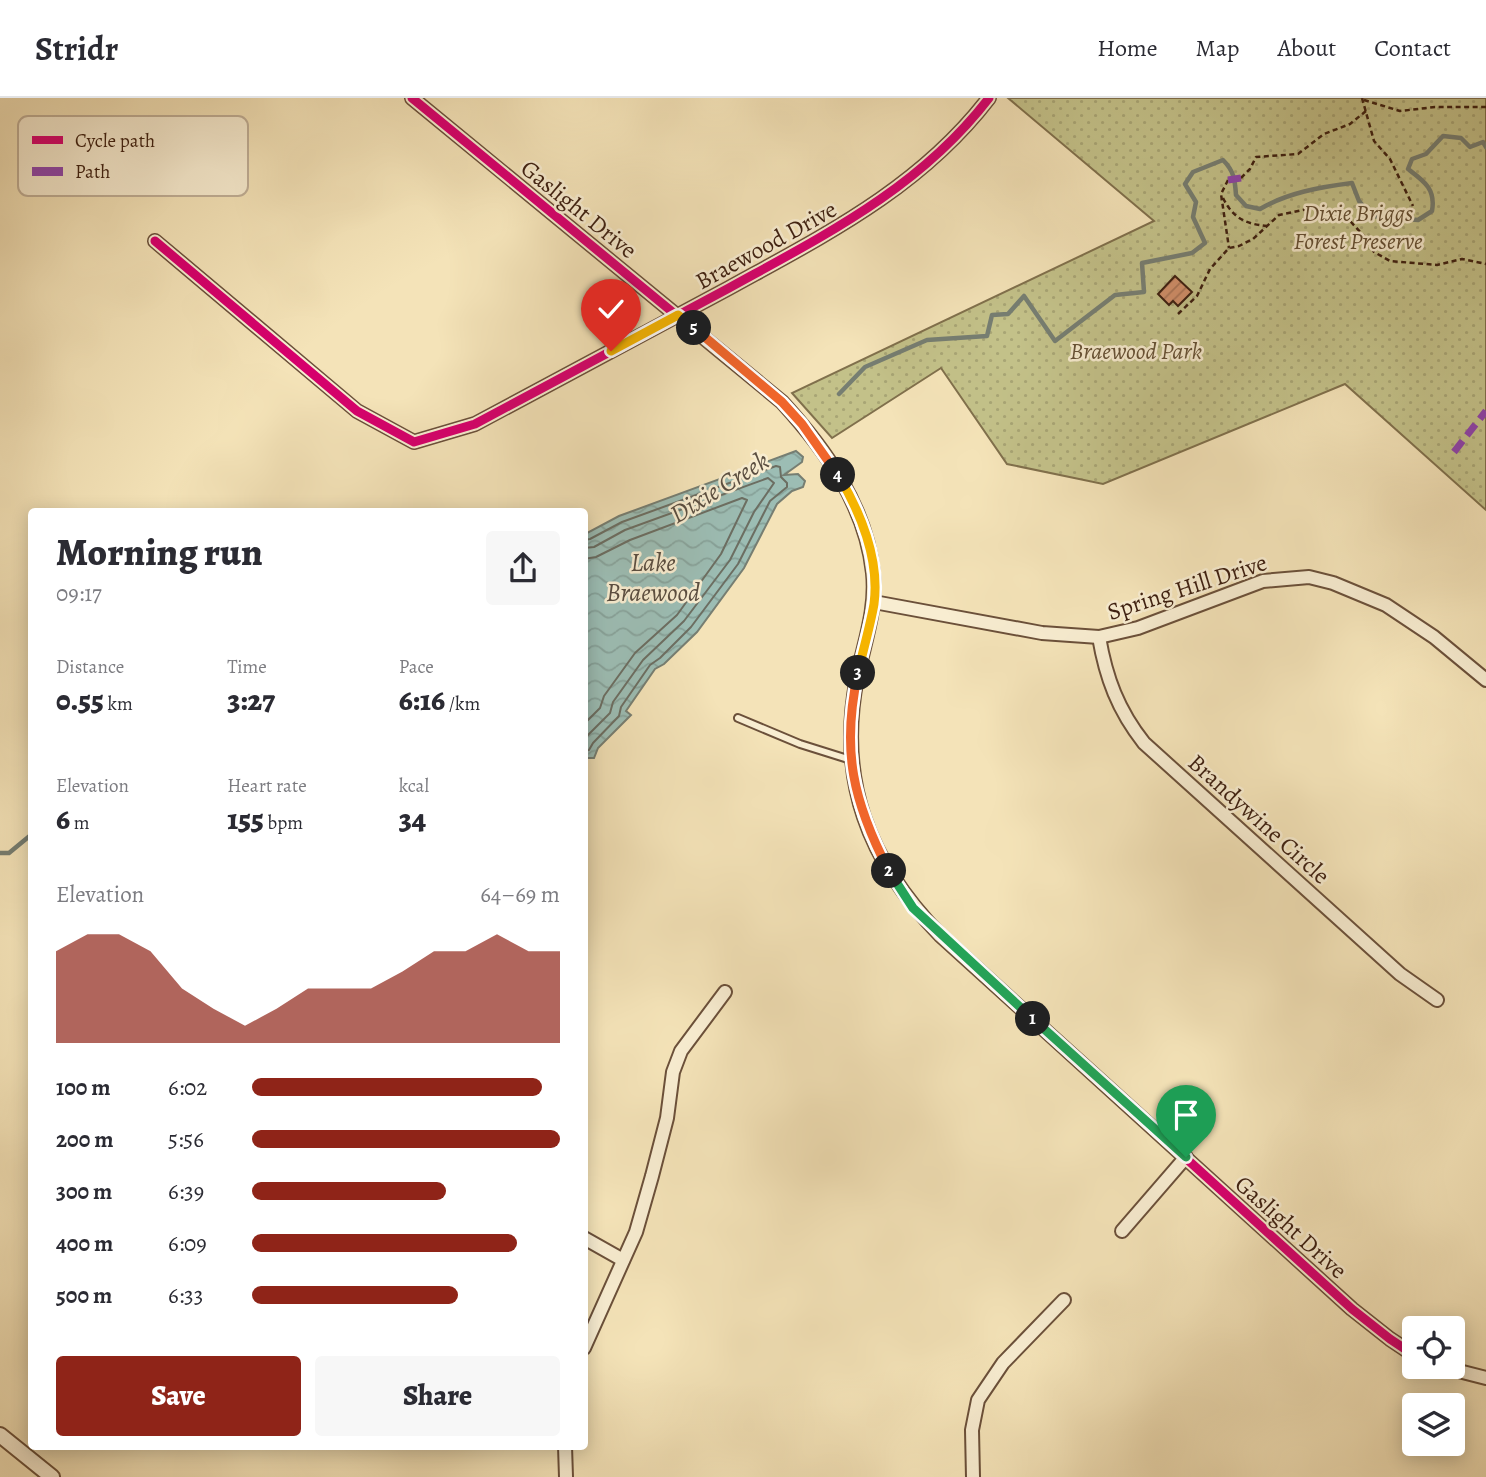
<!DOCTYPE html>
<meta charset="utf-8">
<style>
:root{--surface:#fff;--page:#f7f7f7;--text:#2b2b33;--muted:#7c7c81;--line:#e1e1e2;--accent:#8f2418}
body{margin:0;font-family:Alegreya,serif;background:var(--page);color:var(--text);height:100vh;display:flex;flex-direction:column;font-size:26px;white-space:nowrap}
*{box-sizing:border-box;margin:0}
p{font-size:23px;color:var(--muted)}
.icon{flex:none;width:38px;height:38px;fill:none;stroke:currentColor;stroke-width:2;stroke-linecap:round;stroke-linejoin:round}
.map{position:relative;flex:1;overflow:hidden}
.drawer{position:absolute;left:28px;top:410px;width:560px;height:942px;display:flex;flex-direction:column;background:var(--surface);border-radius:7px;box-shadow:0 4px 18px #0003}
.drawer>*{flex:none}
.controls{position:absolute;left:1402px;top:1218px;display:grid;gap:14px}
.controls a{display:grid;place-items:center;width:63px;height:63px;border-radius:7px;background:var(--surface);box-shadow:0 4px 18px #0003;font-size:35px}
.pin{position:absolute;display:grid;place-items:center;width:60px;height:60px;color:#fff;margin:-72px -30px;border-radius:50% 50% 50% 0;rotate:-45deg;box-shadow:0 0 7px #0007}
.pin .icon{rotate:45deg}
.km{position:absolute;width:35px;height:35px;margin:-18px;border-radius:50%;background:#222;color:#fff;font-size:19px;line-height:35px;text-align:center}
.round{display:grid;place-items:center;flex:none;width:74px;height:74px;border-radius:7px;background:var(--page)}
.summary{display:flex;align-items:center;justify-content:space-between;height:119px;padding:0 28px}
h1{font-size:38px;font-weight:800;line-height:52px}
.metrics{display:grid;grid-template-columns:repeat(3,1fr);gap:10px;height:119px;padding:7px 28px}
.metrics div{display:grid;align-content:center}
.metrics b{font-size:30px;font-weight:800}
.metrics small{font-size:19px;font-weight:400}
.metrics p{font-size:19px}
.chart{height:196px;padding:14px 28px}
.chart p{display:flex;justify-content:space-between}
.chart svg{width:100%;height:126px;margin-top:7px;fill:var(--accent);opacity:.7}
.button{display:flex;gap:14px;margin-top:auto;padding:14px 28px}
.button a{flex:1;height:80px;border-radius:7px;background:var(--accent);color:#fff;font-size:28px;font-weight:800;line-height:80px;text-align:center}
.button a+a{background:var(--page);color:var(--text)}
ul{padding:0 28px;list-style:none;font-size:23px}
li{display:grid;grid-template-columns:112px 84px 1fr;align-items:center;height:52px}
li i{height:18px;border-radius:9px;background:var(--accent)}
header{display:flex;align-items:center;gap:42px;box-sizing:border-box;height:98px;padding:0 35px;background:var(--surface);border-bottom:2px solid var(--line)}
header strong{font-size:33px}
nav{display:flex;gap:38px;margin-inline-start:auto;font-size:24px}
.map>svg:first-child{display:block}
.park{fill:url(#park-dots);stroke:#80704c;stroke-width:2}
.water{fill:url(#water-waves);stroke:#767e72;stroke-width:2}
.lines{fill:none;stroke-linecap:round;stroke-linejoin:round}
.shore{stroke:#6c6e62;stroke-width:2}
.stream{stroke:#767e72;stroke-width:4.5}
.building{fill:url(#building-hatch);stroke:#3d1f10;stroke-width:2}
.service-casing{stroke:#6b503a;stroke-width:10}
.minor-casing{stroke:#6b503a;stroke-width:16}
.tertiary-casing{stroke:#6b503a;stroke-width:18}
.path{stroke:#3d1f10;stroke-width:2.5;stroke-dasharray:5 3.5;stroke-linecap:butt}
.service{stroke:#f8edd1;stroke-width:6}
.minor{stroke:#f8edd1;stroke-width:12}
.tertiary{stroke:#f8edd1;stroke-width:14}
.quiet{stroke:#8e44ad;stroke-width:7;stroke-dasharray:14 7;stroke-linecap:butt}
.cycleway-casing{stroke:#f8edd1;stroke-width:13}
.cycleway{stroke:#d6006c;stroke-width:9}
.split-1-casing{stroke:#fff;stroke-width:14}
.split-2-casing{stroke:#fff;stroke-width:14}
.split-3-casing{stroke:#fff;stroke-width:14}
.split-4-casing{stroke:#fff;stroke-width:14}
.split-5-casing{stroke:#fff;stroke-width:14}
.split-6-casing{stroke:#fff;stroke-width:14}
.split-1{stroke:#22a559;stroke-width:9}
.split-2{stroke:#22a559;stroke-width:9}
.split-3{stroke:#f0652b;stroke-width:9}
.split-4{stroke:#f5b400;stroke-width:9}
.split-5{stroke:#f0652b;stroke-width:9}
.split-6{stroke:#f5b400;stroke-width:9}
.labels{text-anchor:middle;stroke-width:5;stroke-linejoin:round;paint-order:stroke}
.street-label{font-size:24px;fill:#3d1f10;stroke:#f8edd1}
.park-label{font-size:24px;font-style:italic;fill:#655034;stroke:#f8edd1}
.water-label{font-size:26px;font-style:italic;fill:#5a4e41;stroke:#f8edd1}
.key{fill:#f8edd1;stroke:#c0af97;stroke-width:2}
.key-label{font-size:19px;fill:#3d1f10}
</style>
<header>
<strong>Stridr</strong>
<nav><a>Home</a><a>Map</a><a>About</a><a>Contact</a></nav>
</header>
<div class="map">
<svg width="1486" height="1379" viewBox="0 0 1486 1379">
<defs>
<pattern id="park-dots" width="8" height="8" patternUnits="userSpaceOnUse" patternTransform="scale(1.75)"><rect width="8" height="8" fill="#c3c189"/><path d="M2 2h.1M6 6h.1" fill="none" stroke="#a8a575" stroke-width="1.8" stroke-linecap="round"/></pattern>
<pattern id="water-waves" width="16" height="10" patternUnits="userSpaceOnUse" patternTransform="scale(1.75)"><rect width="16" height="10" fill="#9cbdb4"/><path d="M0 5q4-4 8 0t8 0" fill="none" stroke="#87a29a"/></pattern>
<pattern id="building-hatch" width="6" height="6" patternUnits="userSpaceOnUse" patternTransform="scale(1.75)"><rect width="6" height="6" fill="#d18f6a"/><path d="M-1 1l2-2M0 6l6-6M5 7l2-2" fill="none" stroke="#ab7456"/></pattern>
</defs>
<rect width="100%" height="100%" fill="#f4e3b8"/>
<filter id="stains"><feTurbulence type="fractalNoise" baseFrequency=".00286" numOctaves="4"/><feColorMatrix values="0 0 0 0 .2 0 0 0 0 .09 0 0 0 0 .02 0 0 0 .5 -.17"/></filter>
<radialGradient id="worn" r=".72"><stop offset=".6" stop-color="#630" stop-opacity="0"/><stop offset="1" stop-color="#630" stop-opacity=".3"/></radialGradient>
<!-- park -->
<path class="park" d="M1008 0H1486V412L1345 286 1103 386 1007 366 941 270 832 340 792 295 1154 123Z"/>
<!-- water -->
<path class="water" d="M796 353 803 359 802 364 784 377 798 376 805 383 803 389 792 393 777 406 744 470 697 534 664 566 655 571 626 613 631 617 598 650 594 660H585V436L619 418Z"/>
<g class="lines">
<!-- shore -->
<g class="shore">
<path d="M584 442 590 441 622 424 776 368 780 369 781 379 787 385V389L770 403 738 466 691 529 660 560 650 567 621 609 619 618 593 645 589 652 584 653"/>
<path d="M584 450 594 449 625 432 768 380 774 385 754 414 730 462 684 523 643 562 613 604 610 615 584 641"/>
<path d="M584 461 596 459 630 442 742 400 747 402 721 456 677 517 635 555 604 598 600 610 584 626"/>
</g>
<!-- stream -->
<g class="stream">
<path d="M839 296 865 269 927 242 987 238 992 217 1008 216 1024 198 1055 243 1115 197 1144 194 1142 165 1192 155 1205 145 1193 119 1196 104 1185 86 1193 74 1223 62C1234 73 1235 82 1236 97L1246 108 1260 111C1287 95 1320 89 1352 85L1359 103 1371 118 1418 122 1432 113C1436 91 1424 83 1408 71L1412 61 1426 56 1443 38 1461 40 1470 49 1483 44 1486 49"/>
<path d="M0 755H9L32 736"/>
</g>
</g>
<!-- building -->
<path class="building" d="M1175 178 1192 194 1178 208 1173 203 1169 207 1158 196Z"/>
<g class="lines">
<!-- service casing -->
<g class="service-casing">
<path id="service" d="M738 620 800 646 851 662"/>
</g>
<!-- minor casing -->
<g class="minor-casing">
<g id="minor">
<path d="M412 0 782 304C826 352 866 408 873 475 877 511 864 545 857 580 837 682 868 763 940 837L1352 1211 1390 1241 1414 1257"/>
<path d="M155 143 357 313 414 344 475 326C559 281 644 236 729 190 825 137 920 90 989 0"/>
<path d="M874 504 1042 535 1099 539 1138 530 1263 483 1309 479 1333 485 1386 507 1434 539 1486 582"/>
<path d="M1099 539C1106 580 1118 612 1144 645L1400 876 1437 902"/>
<path d="M1122 1133 1186 1059"/>
<path d="M584 1140 623 1162"/>
<path d="M584 1250 636 1134 652 1078 667 1020 673 974 681 953 725 894"/>
<path d="M1443 1269 1486 1280"/>
<path d="M565 1348 566 1379"/>
<path d="M973 1379 972 1332 978 1302 1003 1265 1064 1202"/>
</g>
</g>
<!-- tertiary casing -->
<g class="tertiary-casing">
<path id="tertiary" d="M0 1337 52 1379"/>
</g>
<!-- path -->
<g class="path">
<path d="M1362 0 1374 43 1390 61 1413 108"/>
<path d="M1364 2 1400 13 1435 9H1486"/>
<path d="M1241 80 1250 71 1256 59 1298 56 1324 36 1350 26 1366 13"/>
<path d="M1228 82 1221 96 1229 150"/>
<path d="M1223 100C1233 120 1245 126 1267 128"/>
<path d="M1178 216 1197 198 1210 171 1229 150 1239 148 1253 141 1279 117 1313 110 1331 113 1351 124 1364 138 1374 154 1390 163 1437 167 1462 161 1486 166"/>
</g>
<!-- service -->
<use href="#service" class="service"/>
<!-- minor -->
<use href="#minor" class="minor"/>
<!-- tertiary -->
<use href="#tertiary" class="tertiary"/>
<!-- quiet -->
<g class="quiet">
<path d="M1228 82 1241 80"/>
<path d="M1454 354 1486 313"/>
</g>
<!-- cycleway casing -->
<g class="cycleway-casing">
<g id="cycleway">
<path d="M412 0 782 304C826 352 866 408 873 475 877 511 864 545 857 580 837 682 868 763 940 837L1352 1211 1390 1241 1414 1257"/>
<path d="M155 143 357 313 414 344 475 326C559 281 644 236 729 190 825 137 920 90 989 0"/>
</g>
</g>
<!-- cycleway -->
<use href="#cycleway" class="cycleway"/>
</g>
<g class="lines">
<!-- split-1 casing -->
<g class="split-1-casing">
<path id="split-1" d="M1033 921 1186 1059"/>
</g>
<!-- split-2 casing -->
<g class="split-2-casing">
<path id="split-2" d="M889 773 913 810 1033 921"/>
</g>
<!-- split-3 casing -->
<g class="split-3-casing">
<path id="split-3" d="M858 575C841 652 853 704 889 773"/>
</g>
<!-- split-4 casing -->
<g class="split-4-casing">
<path id="split-4" d="M838 377C860 413 880 461 874 506 870 529 863 552 858 575"/>
</g>
<!-- split-5 casing -->
<g class="split-5-casing">
<path id="split-5" d="M694 230 782 304 802 326 838 377"/>
</g>
<!-- split-6 casing -->
<g class="split-6-casing">
<path id="split-6" d="M611 253 678 217 694 230"/>
</g>
<!-- split-1 -->
<use href="#split-1" class="split-1"/>
<!-- split-2 -->
<use href="#split-2" class="split-2"/>
<!-- split-3 -->
<use href="#split-3" class="split-3"/>
<!-- split-4 -->
<use href="#split-4" class="split-4"/>
<!-- split-5 -->
<use href="#split-5" class="split-5"/>
<!-- split-6 -->
<use href="#split-6" class="split-6"/>
</g>
<g class="labels">
<!-- street labels -->
<g class="street-label">
<text transform="translate(579 111) rotate(39)" y="8">Gaslight Drive</text>
<text transform="translate(766 147) rotate(-29)" y="8">Braewood Drive</text>
<text transform="translate(1187 489) rotate(-18)" y="8">Spring Hill Drive</text>
<text transform="translate(1259 721) rotate(42)" y="8">Brandywine Circle</text>
<text transform="translate(1291 1129) rotate(42)" y="8">Gaslight Drive</text>
</g>
<!-- park labels -->
<g class="park-label">
<text x="1358" y="123">Dixie Briggs<tspan x="1358" dy="28">Forest Preserve</tspan></text>
<text x="1136" y="261">Braewood Park</text>
</g>
<!-- water labels -->
<g class="water-label">
<text transform="translate(719 389) rotate(-32)" y="9">Dixie Creek</text>
<text x="653" y="473">Lake<tspan x="653" dy="30">Braewood</tspan></text>
</g>
</g>
<!-- legend -->
<rect x="18" y="18" width="230" height="80" rx="10" class="key"/>
<rect x="32" y="38" width="31" height="8" fill="#d6006c"/>
<rect x="32" y="69" width="31" height="9" fill="#8e44ad"/>
<g class="key-label">
<text x="75" y="49">Cycle path</text>
<text x="75" y="80">Path</text>
</g>
<rect width="100%" height="100%" filter="url(#stains)"/>
<rect width="100%" height="100%" fill="url(#worn)"/>
</svg>
<div class="controls">
<a><svg class="icon" aria-label="locate" viewBox="0 0 24 24"><circle cx="12" cy="12" r="6"/><path d="M12 2v4M12 18v4M2 12h4M18 12h4"/></svg></a>
<a><svg class="icon" aria-label="layers" viewBox="0 0 24 24"><path d="M12 4l9 5-9 5-9-5zM3 14l9 5 9-5"/></svg></a>
</div>
<div class="pin" style="left:1186px;top:1059px;background:#1e9e55"><svg class="icon" aria-label="arrive" viewBox="0 0 24 24"><path d="M6 21V4h12l-3 4 3 4H6"/></svg></div>
<div class="pin" style="left:611px;top:253px;background:#d93025"><svg class="icon" aria-label="check" viewBox="0 0 24 24"><path d="M5 12l5 5 9-10"/></svg></div>
<b class="km" style="left:1033px;top:921px">1</b>
<b class="km" style="left:889px;top:773px">2</b>
<b class="km" style="left:858px;top:575px">3</b>
<b class="km" style="left:838px;top:377px">4</b>
<b class="km" style="left:694px;top:230px">5</b>
<section class="drawer">
<div class="summary"><div><h1>Morning run</h1><p>09:17</p></div><a class="round"><svg class="icon" aria-label="share" viewBox="0 0 24 24"><path d="M12 15V3M7 8l5-5 5 5M5 13v7h14v-7"/></svg></a></div>
<div class="metrics">
<div><p>Distance</p><b>0.55<small> km</small></b></div>
<div><p>Time</p><b>3:27</b></div>
<div><p>Pace</p><b>6:16<small> /km</small></b></div>
</div>
<div class="metrics">
<div><p>Elevation</p><b>6<small> m</small></b></div>
<div><p>Heart rate</p><b>155<small> bpm</small></b></div>
<div><p>kcal</p><b>34</b></div>
</div>
<div class="chart"><p><span>Elevation</span>64–69 m</p>
<svg viewBox="0 0 160 44" preserveAspectRatio="none"><path d="M0 44V12L10 6L20 6L30 12L40 25L50 32L60 38L70 32L80 25L90 25L100 25L110 19L120 12L130 12L140 6L150 12L160 12V44z"/></svg>
</div>
<ul>
<li><b>100 m</b>6:02<i style="width:94%"></i></li>
<li><b>200 m</b>5:56<i style="width:100%"></i></li>
<li><b>300 m</b>6:39<i style="width:63%"></i></li>
<li><b>400 m</b>6:09<i style="width:86%"></i></li>
<li><b>500 m</b>6:33<i style="width:67%"></i></li>
</ul>
<div class="button"><a>Save</a><a>Share</a></div>
</section>
</div>
